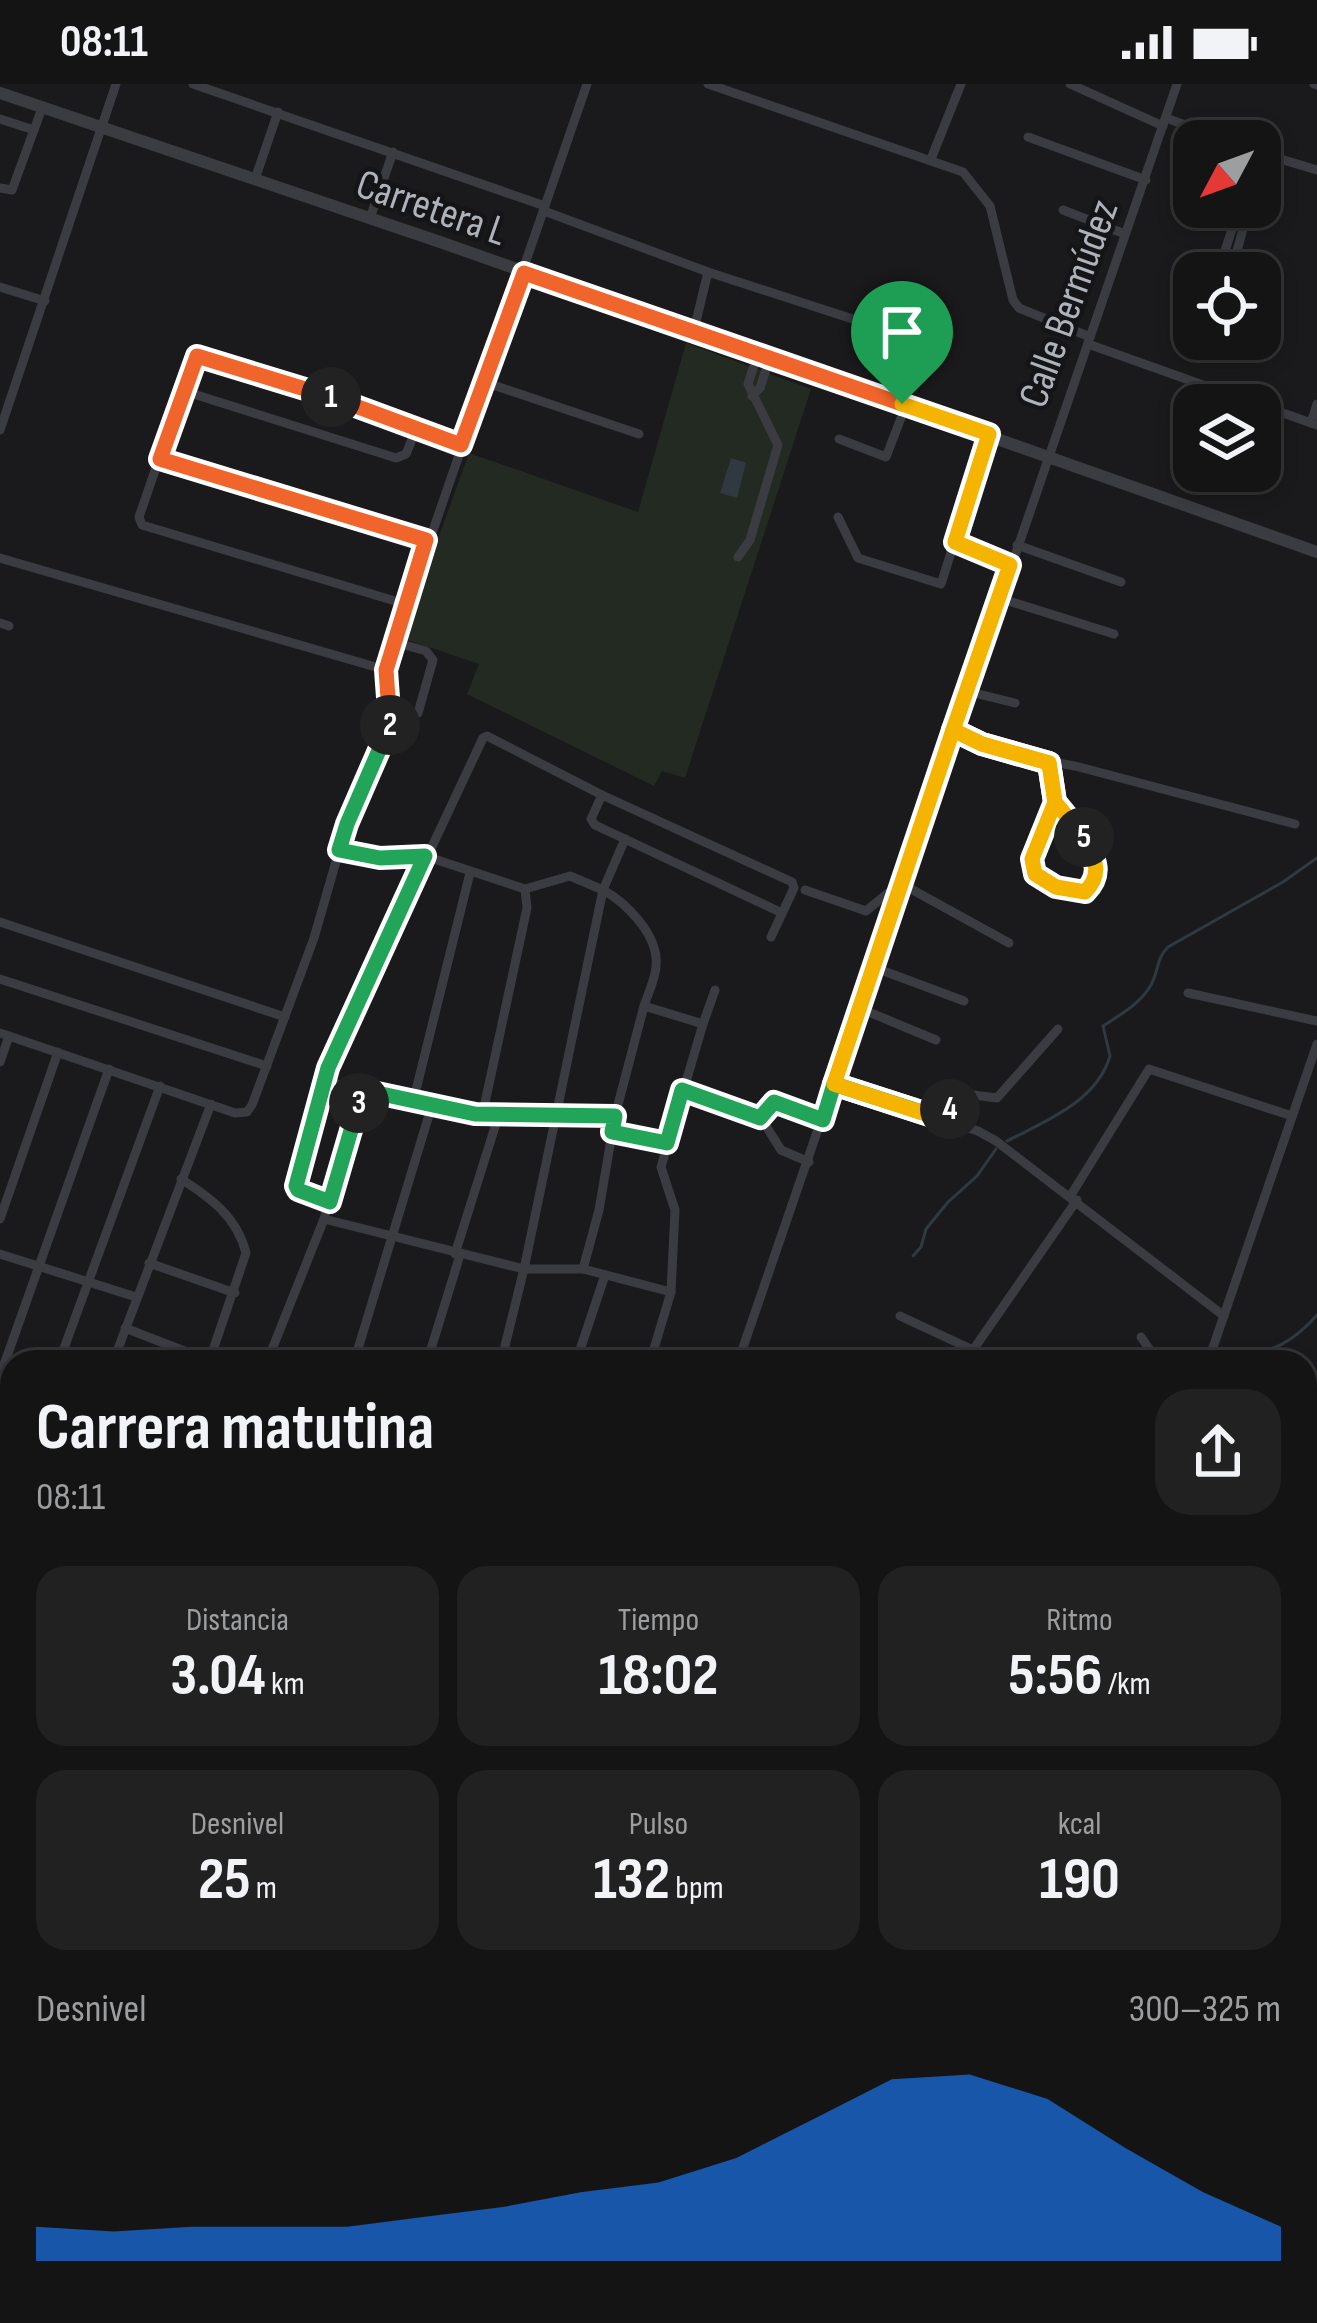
<!DOCTYPE html>
<html lang="es">
<meta charset="utf-8">
<style>
:root{--surface:#141415;--page:#212122;--text:#f1f3f6;--muted:#9d9ea0;--line:#333334;--accent:#1a73e8}
body{margin:0;font-family:"Sofia Sans Condensed",sans-serif;background:var(--page);color:var(--text);height:100vh;display:flex;flex-direction:column;font-size:45px;white-space:nowrap}
*{box-sizing:border-box;margin:0}
p{font-size:39px;color:var(--muted)}
.icon{flex:none;width:66px;height:66px;fill:none;stroke:currentColor;stroke-width:2;stroke-linecap:round;stroke-linejoin:round}
.map{position:relative;flex:1;overflow:hidden}
.side{position:absolute;left:0px;top:1266px;width:1317px;height:975px;display:flex;flex-direction:column;background:var(--surface);border-radius:36px 36px 0 0;box-shadow:0 6px 18px #0003,0 0 0 3px var(--line)}
.side>*{flex:none}
.needle{width:78px;rotate:229deg}
.fabs{position:absolute;left:1173px;top:36px;display:grid;gap:24px}
.fabs a{display:grid;place-items:center;width:108px;height:108px;border-radius:24px;background:var(--surface);box-shadow:0 6px 18px #0003,0 0 0 3px var(--line);font-size:60px}
.pin{position:absolute;display:grid;place-items:center;width:102px;height:102px;color:#fff;margin:-123px -51px;border-radius:50% 50% 50% 0;rotate:-45deg;box-shadow:0 0 12px #0007}
.pin .icon{rotate:45deg}
.km{position:absolute;width:60px;height:60px;margin:-30px;border-radius:50%;background:#222;color:#fff;font-size:33px;line-height:60px;text-align:center}
.round{display:grid;place-items:center;flex:none;width:126px;height:126px;border-radius:36px;background:var(--page)}
.head{display:flex;align-items:center;justify-content:space-between;height:204px;padding:0 36px}
h1{font-size:66px;font-weight:700;line-height:90px}
.figures{display:grid;grid-template-columns:repeat(3,1fr);gap:18px;height:204px;padding:12px 36px}
.figures div{display:grid;align-content:center;border-radius:30px;background:var(--page);text-align:center}
.figures b{font-size:60px;font-weight:700}
.figures small{font-size:33px;font-weight:400}
.figures p{font-size:33px}
.chart{height:336px;padding:24px 36px}
.chart p{display:flex;justify-content:space-between}
.chart svg{width:100%;height:216px;margin-top:12px;fill:var(--accent);opacity:.7}
.status{display:flex;justify-content:space-between;align-items:center;height:84px;padding:0 60px;background:var(--surface);direction:ltr}
.status svg{height:33px;fill:currentColor}
.map>svg:first-child{display:block}
.green{fill:#222a22}
.water{fill:#303940}
.lines{fill:none;stroke-linecap:round;stroke-linejoin:round}
.stream{stroke:#303940;stroke-width:3}
.minor{stroke:#3b3c41;stroke-width:9}
.tertiary{stroke:#3b3c41;stroke-width:12}
.split-1-casing{stroke:#fff;stroke-width:24}
.split-2-casing{stroke:#fff;stroke-width:24}
.split-3-casing{stroke:#fff;stroke-width:24}
.split-4-casing{stroke:#fff;stroke-width:24}
.split-5-casing{stroke:#fff;stroke-width:24}
.split-6-casing{stroke:#fff;stroke-width:24}
.split-1{stroke:#f0652b;stroke-width:15}
.split-2{stroke:#f0652b;stroke-width:15}
.split-3{stroke:#22a559;stroke-width:15}
.split-4{stroke:#22a559;stroke-width:15}
.split-5{stroke:#f5b400;stroke-width:15}
.split-6{stroke:#f5b400;stroke-width:15}
.labels{text-anchor:middle;stroke-width:9;stroke-linejoin:round;paint-order:stroke}
.street-label{font-size:42px;fill:#adb2bb;stroke:#151517}
</style>
<div class="status"><b>08:11</b><svg viewBox="0 0 49 12"><path d="M0 12V9h3v3zM5 12V6h3v6zM10 12V3h3v9zM15 12V0h3v12zM26 1h20v11H26zM47 4h2v5h-2z"/></svg></div>
<div class="map">
<svg width="1317" height="2239" viewBox="0 0 1317 2239">
<rect width="100%" height="100%" fill="#1a1a1c"/>
<!-- green -->
<path class="green" d="M686 259 811 305 685 694 662 687 654 702 467 610 479 580 402 554 469 369 638 428Z"/>
<!-- water -->
<path class="water" d="M731 374 746 379 737 414 720 409Z"/>
<g class="lines">
<!-- stream -->
<g class="stream">
<path d="M1007 1057C1046 1037 1097 1017 1110 972L1103 942C1121 930 1140 920 1151 901 1159 886 1156 875 1168 863L1283 798 1317 774"/>
<path d="M913 1172 921 1163 926 1145 948 1118 977 1092 996 1065"/>
<path d="M1188 1278 1203 1265C1254 1273 1281 1272 1317 1231"/>
<path d="M0 2227 12 2225"/>
<path d="M98 2229 107 2239"/>
<path d="M526 2239 539 2229"/>
</g>
<!-- minor -->
<g class="minor">
<path d="M193 0 545 122"/>
<path d="M708 0 963 88 990 122 1013 216 1019 224 1090 253"/>
<path d="M1070 0 1163 42"/>
<path d="M1314 0 1317 1"/>
<path d="M1166 34 1229 57"/>
<path d="M0 35 34 46"/>
<path d="M1028 53 1146 96"/>
<path d="M1260 69 1317 86"/>
<path d="M931 75 961 0"/>
<path d="M1260 89 1266 71"/>
<path d="M255 95 278 28"/>
<path d="M0 104 12 106 42 24"/>
<path d="M1063 126 1125 150"/>
<path d="M544 127 708 188 911 254 916 264 902 319"/>
<path d="M370 134 393 68"/>
<path d="M1218 189 1239 123"/>
<path d="M1231 189 1249 123"/>
<path d="M0 203 45 217"/>
<path d="M693 250 708 188"/>
<path d="M1197 255 1204 260 1208 255"/>
<path d="M1088 260 1259 321"/>
<path d="M484 298 639 350"/>
<path d="M184 307 396 374 406 370 417 343"/>
<path d="M752 312 760 304 769 276"/>
<path d="M1260 321 1317 341"/>
<path d="M1311 339 1317 320"/>
<path d="M0 346 116 0"/>
<path d="M839 355 886 373 906 321"/>
<path d="M161 375 426 456"/>
<path d="M838 433 858 474 941 500 989 349"/>
<path d="M955 458 1010 481"/>
<path d="M1017 461 1121 498"/>
<path d="M738 473 750 456 778 361 748 300 757 272"/>
<path d="M0 474 386 586"/>
<path d="M999 514 1114 550"/>
<path d="M405 520 142 441 139 433 193 276 197 271 205 273 358 322 461 361"/>
<path d="M0 539 9 542"/>
<path d="M966 607 1015 619"/>
<path d="M391 629H418L433 576 426 567 394 558"/>
<path d="M953 647C991 667 1034 675 1075 682L1295 740"/>
<path d="M1049 679 1055 718 1031 780C1039 801 1065 809 1085 808 1112 778 1078 742 1055 718"/>
<path d="M602 711 591 735 595 741 782 829"/>
<path d="M625 755 603 806C625 818 654 847 656 874 658 889 649 907 644 922L703 940 661 1083 675 1126 671 1208 650 1278"/>
<path d="M339 767 380 774 425 772 525 805 570 792 603 806 524 1185 501 1278"/>
<path d="M902 800 1009 859"/>
<path d="M805 806 866 827 888 809H899"/>
<path d="M0 838 285 933"/>
<path d="M873 883 964 917"/>
<path d="M0 895 267 982"/>
<path d="M1188 909 1317 937"/>
<path d="M859 924 936 956"/>
<path d="M703 940 715 906"/>
<path d="M0 949 235 1029 247 1028 252 1021 314 854 347 739 390 643 386 586 389 574 587 0"/>
<path d="M0 978 9 952"/>
<path d="M328 994 322 1002 296 1102 303 1109 330 1118"/>
<path d="M834 1000 978 1047 996 1057 1224 1232"/>
<path d="M682 1007 760 1034 771 1018 823 1036"/>
<path d="M413 1018 470 789"/>
<path d="M483 1028 527 824 525 805"/>
<path d="M615 1032 475 1030 336 1000 328 994V984L483 654 487 652 602 711 792 798 794 804 771 853"/>
<path d="M761 1034 781 1066 809 1078"/>
<path d="M946 1036 957 1009 997 1014 1058 945"/>
<path d="M612 1049 667 1059"/>
<path d="M181 1095C211 1114 237 1133 246 1169L209 1278"/>
<path d="M1071 1111 1149 985 1292 1032"/>
<path d="M0 1135 58 968"/>
<path d="M324 1135 524 1185H583L671 1208"/>
<path d="M0 1170 136 1213"/>
<path d="M455 1170 499 1030"/>
<path d="M149 1179 235 1209"/>
<path d="M583 1185 599 1126 615 1032 644 922"/>
<path d="M900 1232 973 1266 1077 1116"/>
<path d="M125 1244 210 1277"/>
<path d="M1141 1253 1158 1278"/>
<path d="M59 1278 160 1002"/>
<path d="M113 1278 211 1020"/>
<path d="M267 1278 324 1135 363 1006"/>
<path d="M354 1278 432 1021"/>
<path d="M427 1278 460 1171"/>
<path d="M576 1278 605 1191"/>
<path d="M738 1278 1177 0"/>
<path d="M870 1278 871 1271"/>
<path d="M1208 1278 1317 960"/>
<path d="M0 1292 109 985"/>
<path d="M1305 1425 1317 1389"/>
<path d="M0 1442 12 1409"/>
<path d="M0 1509 6 1470"/>
<path d="M1305 1817 1317 1822"/>
<path d="M0 1885 12 1849"/>
<path d="M0 1951 12 1956"/>
<path d="M0 2044 12 2048"/>
<path d="M0 2115 12 2118"/>
<path d="M0 2151 12 2154"/>
<path d="M295 2229 327 2239"/>
<path d="M775 2229 779 2239"/>
<path d="M265 2239 269 2229"/>
<path d="M406 2239 409 2229"/>
<path d="M626 2239 630 2229"/>
<path d="M953 2239 956 2229"/>
<path d="M1040 2239 1043 2229"/>
</g>
<!-- tertiary -->
<g class="tertiary">
<path d="M0 9 443 159 1317 468"/>
<path d="M1305 1754 1317 1686"/>
<path d="M1305 1811 1317 1737"/>
<path d="M0 1837 12 1841"/>
<path d="M1093 2229 1120 2239"/>
<path d="M1222 2239 1224 2229"/>
<path d="M1232 2239 1233 2229"/>
</g>
</g>
<g class="lines">
<!-- split-1 casing -->
<g class="split-1-casing">
<path id="split-1" d="M331 313 461 361 524 189 902 320"/>
</g>
<!-- split-2 casing -->
<g class="split-2-casing">
<path id="split-2" d="M331 313 197 272 160 375 426 456 386 586 390 641"/>
</g>
<!-- split-3 casing -->
<g class="split-3-casing">
<path id="split-3" d="M359 1019 330 1118 298 1106 296 1102 328 984 425 772 380 774 339 766 347 740 390 641"/>
</g>
<!-- split-4 casing -->
<g class="split-4-casing">
<path id="split-4" d="M359 1019 363 1006 475 1030 615 1032 612 1048 667 1059 682 1006 760 1034 774 1018 823 1036 834 1000 946 1036 950 1025"/>
</g>
<!-- split-5 casing -->
<g class="split-5-casing">
<path id="split-5" d="M950 1025 952 1018 959 1029 957 1040 834 1000 953 646 982 660 1049 679 1055 718 1084 753"/>
</g>
<!-- split-6 casing -->
<g class="split-6-casing">
<path id="split-6" d="M902 320 989 350 955 458 1010 481 953 646 982 660 1049 679 1055 718 1032 775 1035 790 1056 803 1085 808C1104 789 1094 774 1084 753"/>
</g>
<!-- split-1 -->
<use href="#split-1" class="split-1"/>
<!-- split-2 -->
<use href="#split-2" class="split-2"/>
<!-- split-3 -->
<use href="#split-3" class="split-3"/>
<!-- split-4 -->
<use href="#split-4" class="split-4"/>
<!-- split-5 -->
<use href="#split-5" class="split-5"/>
<!-- split-6 -->
<use href="#split-6" class="split-6"/>
</g>
<g class="labels">
<!-- street labels -->
<g class="street-label">
<text transform="translate(432 122) rotate(19)" y="15">Carretera L</text>
<text transform="translate(1067 219) rotate(-70)" y="15">Calle Bermúdez</text>
</g>
</g>
</svg>
<div class="fabs">
<a><svg class="needle" viewBox="-14 -14 28 28"><path d="M0-13l5 13h-10z" fill="#e53935"/><path d="M0 13l5-13h-10z" fill="#9d9ea0"/></svg></a>
<a><svg class="icon" aria-label="locate" viewBox="0 0 24 24"><circle cx="12" cy="12" r="6"/><path d="M12 2v4M12 18v4M2 12h4M18 12h4"/></svg></a>
<a><svg class="icon" aria-label="layers" viewBox="0 0 24 24"><path d="M12 4l9 5-9 5-9-5zM3 14l9 5 9-5"/></svg></a>
</div>
<div class="pin" style="left:902px;top:320px;background:#1e9e55"><svg class="icon" aria-label="arrive" viewBox="0 0 24 24"><path d="M6 21V4h12l-3 4 3 4H6"/></svg></div>
<b class="km" style="left:331px;top:313px">1</b>
<b class="km" style="left:390px;top:641px">2</b>
<b class="km" style="left:359px;top:1019px">3</b>
<b class="km" style="left:950px;top:1025px">4</b>
<b class="km" style="left:1084px;top:753px">5</b>
<section class="side">
<div class="head"><div><h1>Carrera matutina</h1><p>08:11</p></div><a class="round"><svg class="icon" aria-label="share" viewBox="0 0 24 24"><path d="M12 15V3M7 8l5-5 5 5M5 13v7h14v-7"/></svg></a></div>
<div class="figures">
<div><p>Distancia</p><b>3.04<small> km</small></b></div>
<div><p>Tiempo</p><b>18:02</b></div>
<div><p>Ritmo</p><b>5:56<small> /km</small></b></div>
</div>
<div class="figures">
<div><p>Desnivel</p><b>25<small> m</small></b></div>
<div><p>Pulso</p><b>132<small> bpm</small></b></div>
<div><p>kcal</p><b>190</b></div>
</div>
<div class="chart"><p><span>Desnivel</span>300–325 m</p>
<svg viewBox="0 0 160 44" preserveAspectRatio="none"><path d="M0 44V37L10 38L20 37L30 37L40 37L50 35L60 33L70 30L80 28L90 23L100 15L110 7L120 6L130 11L140 21L150 30L160 37V44z"/></svg>
</div>
</section>
</div>
